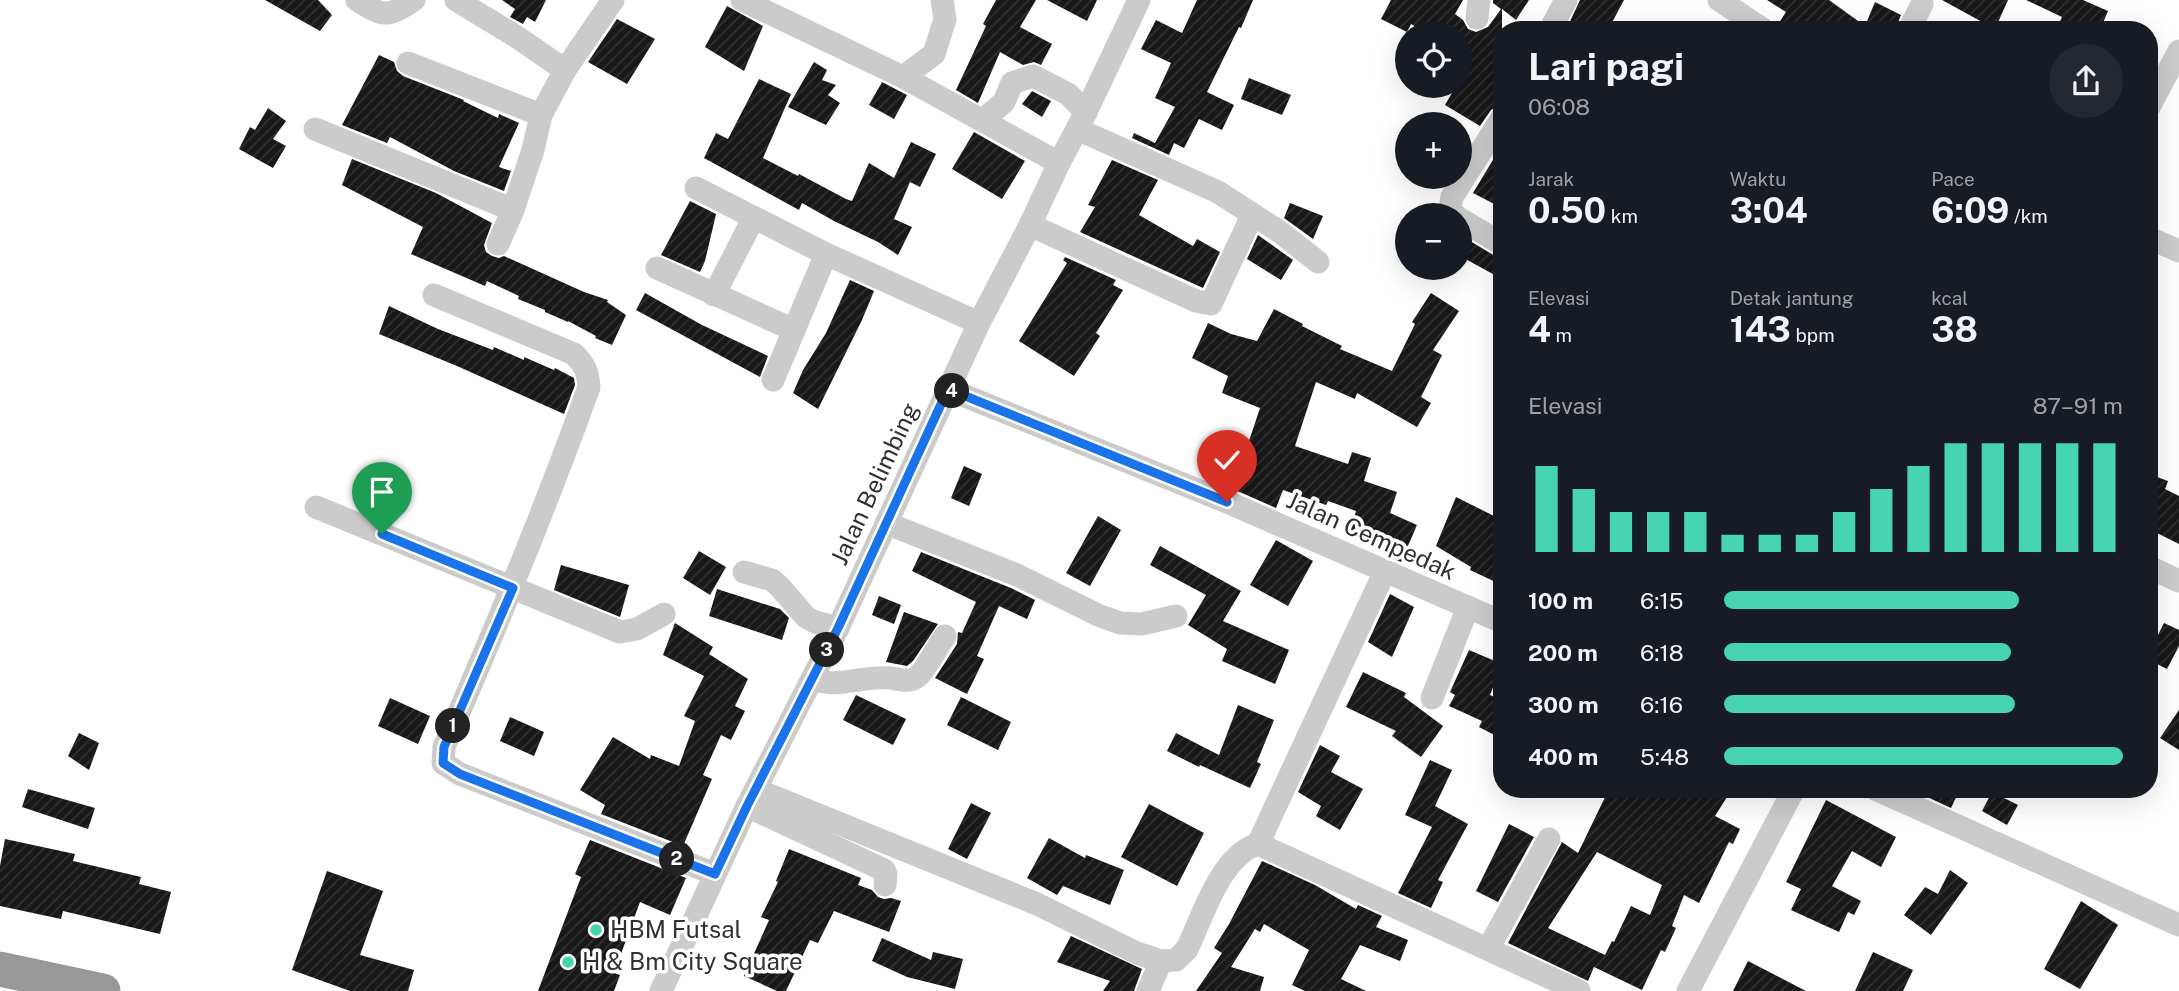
<!DOCTYPE html>
<html lang="id">
<meta charset="utf-8">
<style>
:root{--surface:#171b24;--page:#242831;--text:#f1f3f6;--muted:#9ea1a6;--accent:#46d5ae}
body{margin:0;font-family:"Public Sans",sans-serif;background:var(--page);color:var(--text);height:100vh;display:flex;flex-direction:column;font-size:26px;white-space:nowrap}
*{box-sizing:border-box;margin:0}
p{font-size:23px;color:var(--muted)}
.icon{flex:none;width:38px;height:38px;fill:none;stroke:currentColor;stroke-width:2;stroke-linecap:round;stroke-linejoin:round}
.map{position:relative;flex:1;overflow:hidden}
.panel{position:absolute;left:1493px;top:21px;width:665px;height:777px;display:flex;flex-direction:column;background:var(--surface);border-radius:28px;box-shadow:0 7px 28px #0002}
.panel>*{flex:none}
.tools{position:absolute;left:1395px;top:21px;display:grid;gap:14px}
.tools a{display:grid;place-items:center;width:77px;height:77px;border-radius:50%;background:var(--surface);box-shadow:0 7px 28px #0002;font-size:35px}
.pin{position:absolute;display:grid;place-items:center;width:60px;height:60px;color:#fff;margin:-72px -30px;border-radius:50% 50% 50% 0;rotate:-45deg;box-shadow:0 0 7px #0007}
.pin .icon{rotate:45deg}
.km{position:absolute;width:35px;height:35px;margin:-18px;border-radius:50%;background:#222;color:#fff;font-size:19px;line-height:35px;text-align:center}
.round{display:grid;place-items:center;flex:none;width:74px;height:74px;border-radius:37px;background:var(--page)}
.headline{display:flex;align-items:center;justify-content:space-between;height:119px;padding:0 35px}
h1{font-size:38px;font-weight:700;line-height:52px}
.metrics{display:grid;grid-template-columns:repeat(3,1fr);gap:10px;height:119px;padding:7px 35px}
.metrics div{display:grid;align-content:center}
.metrics b{font-size:35px;font-weight:700}
.metrics small{font-size:19px;font-weight:400}
.metrics p{font-size:19px}
.chart{height:196px;padding:14px 35px}
.chart p{display:flex;justify-content:space-between}
.chart svg{width:100%;height:126px;margin-top:7px;stroke:var(--accent);stroke-width:6}
ul{padding:0 35px;list-style:none;font-size:23px}
li{display:grid;grid-template-columns:112px 84px 1fr;align-items:center;height:52px}
li i{height:18px;border-radius:9px;background:var(--accent)}
.map>svg:first-child{display:block}
.building{fill:url(#building-hatch);fill-rule:evenodd}
.lines{fill:none;stroke-linecap:round;stroke-linejoin:round}
.minor{stroke:#cbcbcb;stroke-width:23}
.highway{stroke:#989898;stroke-width:35}
.route-casing{stroke:#fff;stroke-width:14}
.route{stroke:#1a73e8;stroke-width:9}
.poi-dot{fill:#46d5ae;stroke:#fff;stroke-width:2.5}
.labels{text-anchor:middle;stroke-width:7;stroke-linejoin:round;paint-order:stroke}
.street-label{font-size:24px;fill:#313131;stroke:#fff}
.poi-label{font-size:24px;fill:#313131;stroke:#fff;text-anchor:start}
</style>
<div class="map">
<svg width="2179" height="991" viewBox="0 0 2179 991">
<defs>
<pattern id="building-hatch" width="6" height="6" patternUnits="userSpaceOnUse" patternTransform="scale(1.75)"><rect width="6" height="6" fill="#181818"/><path d="M-1 1l2-2M0 6l6-6M5 7l2-2" fill="none" stroke="#313131"/></pattern>
</defs>
<rect width="100%" height="100%" fill="#fff"/>
<!-- building -->
<g class="building">
<path d="M265 0H318L332 15 320 31Z"/>
<path d="M502 0H546L535 22 527 17 523 24 510 17 515 9Z"/>
<path d="M996 0H1036L1020 27 1052 44 1041 65 1034 62 1023 65 1000 52 978 103 956 90 986 26 983 24Z"/>
<path d="M1047 0H1097L1087 21Z"/>
<path d="M1197 0H1253L1241 28 1239 27 1207 92 1234 105 1222 130 1199 119 1184 148 1174 143 1169 155 1132 138 1134 133 1155 143 1175 107 1155 98 1171 63 1141 49 1156 20 1182 33Z"/>
<path d="M1391 0H1463L1455 14 1463 20 1468 29 1476 32 1488 27 1501 9 1493 3V0H1529L1516 20 1502 9V103L1491 110 1480 126 1445 105 1456 86H1460V33H1426L1411 24 1407 32 1381 19Z"/>
<path d="M1580 0H1624L1608 30H1566Z"/>
<path d="M1767 0H1829L1865 26 1875 2 1901 15 1895 30H1778L1777 26 1786 12Z"/>
<path d="M1942 0H2008L1995 29Z"/>
<path d="M2026 0H2083L2108 11 2100 30H2056L2062 17Z"/>
<path d="M727 6 763 26 744 71 705 47Z"/>
<path d="M617 19 655 39 627 84 588 62Z"/>
<path d="M379 55 394 62 397 71 403 76 464 100 463 101 498 118 499 114 519 123 499 167 511 171 504 191 454 171 390 137 387 143 342 125Z"/>
<path d="M814 62 827 70 822 80 836 85 828 95 840 103 826 125 788 107Z"/>
<path d="M1249 78 1291 95 1282 115 1241 99Z"/>
<path d="M759 79 791 94 763 158 798 176 799 174 846 199 852 201 869 163 894 178 911 142 936 154 920 187 910 182 894 219 912 227 898 255 878 242 834 221 802 203 799 210 704 158 716 133 728 139Z"/>
<path d="M882 82 907 95 894 119 869 105Z"/>
<path d="M1032 91 1051 101 1042 117 1022 104Z"/>
<path d="M268 108 286 121 273 139 286 146 273 168 239 149 250 127 255 130Z"/>
<path d="M974 132 1025 161 1002 199 952 169Z"/>
<path d="M1502 145V208L1473 193Z"/>
<path d="M352 159 436 193 492 223 484 245 486 252 492 256 499 258 504 256 584 292 608 300 607 302 626 315 612 345 595 338 596 336 568 321V322L545 312V310L518 299 519 296 487 281 485 286 411 254 423 227 342 185Z"/>
<path d="M1112 160 1158 180 1139 215 1193 246 1197 239 1220 252 1203 288 1080 232 1095 207 1088 205Z"/>
<path d="M690 201 716 214 705 261 700 272 661 255Z"/>
<path d="M1290 203 1323 216 1313 239 1284 218Z"/>
<path d="M1258 235 1293 260 1281 280 1247 259Z"/>
<path d="M1460 235 1495 256 1502 258V279L1460 256Z"/>
<path d="M1065 257 1116 280 1113 285 1123 290 1096 333 1100 336 1074 376 1019 341 1067 263 1063 260Z"/>
<path d="M850 280 874 291 862 320 818 409 793 393 803 370 826 333Z"/>
<path d="M645 293 702 325 768 356 760 377 636 310Z"/>
<path d="M1431 293 1459 311 1433 350 1442 355 1421 397 1431 403 1417 427 1357 393 1355 399 1316 382 1295 446 1348 464 1352 452 1371 458 1364 481 1397 492 1390 513 1417 525 1401 562 1384 554 1389 543 1350 530 1356 511 1328 501 1326 505 1283 490 1276 508 1233 489 1260 408 1222 393 1228 376 1192 358 1208 323 1231 334 1257 341 1274 309 1303 324 1302 326 1342 346 1340 349 1392 371 1415 324 1412 322Z"/>
<path d="M389 306 438 329 493 350 494 347 524 360V357L554 370 555 368 574 378 575 385 564 414 457 366 379 334Z"/>
<path d="M964 466 982 474 969 506 951 498Z"/>
<path d="M2149 474 2168 481 2165 489 2179 496V544L2149 529Z"/>
<path d="M1456 497 1502 520V585L1470 570 1471 567 1436 546Z"/>
<path d="M1098 516 1121 530 1090 586 1066 573Z"/>
<path d="M1276 540 1313 561 1288 606 1250 585Z"/>
<path d="M1160 546 1241 591 1223 621 1289 650 1275 684 1222 661 1227 649 1188 625 1206 595 1150 565Z"/>
<path d="M699 551 726 567 710 595 683 578Z"/>
<path d="M921 552 1011 588 1035 600 1027 619 999 606 977 656 984 659 967 694 935 678 957 644 958 632 962 633 976 602 912 571Z"/>
<path d="M561 565 629 585 620 617 554 590Z"/>
<path d="M717 589 780 609 789 618 782 640 709 616Z"/>
<path d="M1390 594 1414 607 1392 657 1368 642Z"/>
<path d="M879 596 901 605 894 624 872 615Z"/>
<path d="M904 612 938 624 913 661 907 666 886 662Z"/>
<path d="M675 623 713 647 709 654 748 679 735 706 745 711 731 740 721 735 703 775 712 779 683 846 601 814 605 805 580 790 613 737 650 759 651 755 679 766 695 721 684 716 704 676 663 655Z"/>
<path d="M2164 623 2179 630V646L2167 669 2149 660V653Z"/>
<path d="M1469 650 1502 664 1490 695 1502 701V739L1479 727 1482 721 1449 706 1455 695 1450 692Z"/>
<path d="M1363 672 1406 693 1404 697 1443 726 1421 757 1392 736 1396 731 1346 707Z"/>
<path d="M856 695 906 719 893 745 843 720Z"/>
<path d="M961 697 1011 722 998 750 947 725Z"/>
<path d="M390 698 430 716 418 744 378 726Z"/>
<path d="M1238 705 1274 720 1257 762 1261 764 1250 788 1200 765 1199 767 1167 751 1176 733 1219 755Z"/>
<path d="M2179 710V750L2160 738Z"/>
<path d="M510 717 544 732 534 756 500 741Z"/>
<path d="M79 733 99 743 89 770 68 756Z"/>
<path d="M1320 745 1340 756 1331 772 1363 789 1340 830 1316 816 1321 806 1298 792Z"/>
<path d="M1430 760 1452 770 1435 806 1468 824 1438 880 1443 882 1431 908 1398 893 1432 827 1405 815Z"/>
<path d="M28 789 95 808 88 829 22 807Z"/>
<path d="M1609 789H1732L1715 816 1740 829 1733 844 1729 842 1699 903 1684 895 1672 926 1676 928 1665 952 1661 950 1642 990 1594 967 1588 981 1508 943 1562 842 1578 853ZM1597 852 1662 885 1650 915 1631 906 1614 942 1612 941 1605 955 1548 928Z"/>
<path d="M1910 789H1960L1951 808Z"/>
<path d="M1992 792 2018 805 2007 825 1982 811Z"/>
<path d="M1826 800 1896 837 1881 867 1852 851 1832 886 1861 901 1854 915 1848 912 1839 932 1791 910 1801 889 1786 882Z"/>
<path d="M971 803 991 813 967 859 948 849Z"/>
<path d="M1149 804 1204 833 1177 886 1121 857Z"/>
<path d="M1509 824 1534 837 1498 902 1476 891Z"/>
<path d="M1049 838 1085 858 1086 855 1124 870 1110 905 1063 886 1057 895 1027 878Z"/>
<path d="M5 839 75 854 73 861 141 877 139 884 171 892 160 934 63 911 61 919 0 906V866Z"/>
<path d="M590 840 686 878 670 915 640 902 614 973 620 975 614 991H538L581 877 575 874Z"/>
<path d="M789 849 861 878 858 885 872 890 878 897 884 899 891 898 901 901 889 932 834 911 818 943 810 940 786 991H777L744 976 769 920 761 917 778 882 776 881Z"/>
<path d="M1262 861 1315 885 1356 909 1358 905 1382 916 1376 927 1408 940 1400 961 1360 945 1341 979 1366 991H1305L1292 985 1309 950 1264 924 1260 932 1255 929 1231 967 1264 977 1260 991H1196L1222 953 1214 948 1229 924Z"/>
<path d="M1950 870 1968 883 1931 935 1904 915 1925 887 1938 894Z"/>
<path d="M327 871 383 891 360 955 414 970 408 991H350L292 970Z"/>
<path d="M2081 901 2118 925 2080 989 2044 969Z"/>
<path d="M1071 936 1142 969 1134 991H1103L1110 981 1057 962Z"/>
<path d="M882 938 931 960 933 952 963 959 955 989 907 977 872 961Z"/>
<path d="M1873 952 1913 970 1903 991H1855Z"/>
<path d="M1748 961 1806 991H1733Z"/>
</g>
<g class="lines">
<!-- minor -->
<g class="minor">
<path d="M357 0C384 17 387 18 414 0"/>
<path d="M456 0 517 37 565 70"/>
<path d="M742 0 903 77 1059 163"/>
<path d="M1719 0 1764 30"/>
<path d="M1477 18 1479 0"/>
<path d="M1550 30 1566 0"/>
<path d="M1909 30 1922 4"/>
<path d="M408 63 541 115"/>
<path d="M903 77 934 54 945 19 942 0"/>
<path d="M2149 107 2179 51"/>
<path d="M983 120 1004 102 1012 83 1033 76 1068 94 1086 112"/>
<path d="M315 129 513 210"/>
<path d="M1077 129 1218 192 1280 232 1318 262"/>
<path d="M696 188 826 254 979 323"/>
<path d="M1455 215 1450 209 1452 197 1502 118"/>
<path d="M1460 219 1502 244"/>
<path d="M1030 225 1196 301 1211 304 1248 224"/>
<path d="M2149 238 2179 251"/>
<path d="M498 244 513 210 533 150 541 115 565 70 613 0"/>
<path d="M657 268 794 330"/>
<path d="M434 295 574 354C585 365 588 372 589 387 545 509 496 628 444 747L443 763 460 774 715 874"/>
<path d="M714 295 753 219"/>
<path d="M773 380 826 254"/>
<path d="M948 389 1227 502 1502 622"/>
<path d="M316 507 620 632 637 629 664 614"/>
<path d="M886 523 1017 575 1098 615 1120 623 1142 624 1176 616"/>
<path d="M2149 567 2179 581"/>
<path d="M744 572 772 580 779 586 806 617 815 622 838 628"/>
<path d="M813 679C837 689 864 675 890 678 898 679 910 683 917 677 925 671 938 646 945 636"/>
<path d="M1432 698 1468 607"/>
<path d="M1875 789 2179 925"/>
<path d="M757 790 1037 904 1137 953 1161 961 1176 960 1187 949C1203 916 1220 856 1258 844L1579 991"/>
<path d="M747 806 884 870 886 874 885 885"/>
<path d="M1258 844 1385 571"/>
<path d="M1488 949 1549 839"/>
<path d="M661 991 747 806 838 628 979 323 1030 225 1059 163 1086 112 1139 0"/>
<path d="M1148 991 1161 961"/>
<path d="M1688 991 1794 789"/>
</g>
<!-- highway -->
<path class="highway" d="M0 969 103 991"/>
</g>
<g class="lines">
<!-- route casing -->
<g class="route-casing">
<path id="route" d="M382 534 513 588 444 747 443 763 460 774 715 874 747 806 838 628 948 389 1227 502"/>
</g>
<!-- route -->
<use href="#route" class="route"/>
</g>
<!-- markers -->
<g class="poi-dot">
<circle cx="596" cy="930" r="7"/>
<circle cx="568" cy="962" r="7"/>
</g>
<g class="labels">
<!-- street labels -->
<g class="street-label">
<text transform="translate(875 484) rotate(-65)" y="8">Jalan Belimbing</text>
<text transform="translate(1371 536) rotate(24)" y="8">Jalan Cempedak</text>
</g>
<!-- poi labels -->
<g class="poi-label">
<text x="610" y="938">HBM Futsal</text>
<text x="582" y="970">H &amp; Bm City Square</text>
</g>
</g>
</svg>
<div class="tools">
<a><svg class="icon" aria-label="locate" viewBox="0 0 24 24"><circle cx="12" cy="12" r="6"/><path d="M12 2v4M12 18v4M2 12h4M18 12h4"/></svg></a>
<a>+</a>
<a>−</a>
</div>
<div class="pin" style="left:382px;top:534px;background:#1e9e55"><svg class="icon" aria-label="arrive" viewBox="0 0 24 24"><path d="M6 21V4h12l-3 4 3 4H6"/></svg></div>
<div class="pin" style="left:1227px;top:502px;background:#d93025"><svg class="icon" aria-label="check" viewBox="0 0 24 24"><path d="M5 12l5 5 9-10"/></svg></div>
<b class="km" style="left:453px;top:726px">1</b>
<b class="km" style="left:677px;top:859px">2</b>
<b class="km" style="left:827px;top:650px">3</b>
<b class="km" style="left:952px;top:391px">4</b>
<section class="panel">
<div class="headline"><div><h1>Lari pagi</h1><p>06:08</p></div><a class="round"><svg class="icon" aria-label="share" viewBox="0 0 24 24"><path d="M12 15V3M7 8l5-5 5 5M5 13v7h14v-7"/></svg></a></div>
<div class="metrics">
<div><p>Jarak</p><b>0.50<small> km</small></b></div>
<div><p>Waktu</p><b>3:04</b></div>
<div><p>Pace</p><b>6:09<small> /km</small></b></div>
</div>
<div class="metrics">
<div><p>Elevasi</p><b>4<small> m</small></b></div>
<div><p>Detak jantung</p><b>143<small> bpm</small></b></div>
<div><p>kcal</p><b>38</b></div>
</div>
<div class="chart"><p><span>Elevasi</span>87–91 m</p>
<svg viewBox="0 0 160 44" preserveAspectRatio="none"><path d="M5 44V14M15 44V22M25 44V30M35 44V30M45 44V30M55 44V38M65 44V38M75 44V38M85 44V30M95 44V22M105 44V14M115 44V6M125 44V6M135 44V6M145 44V6M155 44V6"/></svg>
</div>
<ul>
<li><b>100 m</b>6:15<i style="width:74%"></i></li>
<li><b>200 m</b>6:18<i style="width:72%"></i></li>
<li><b>300 m</b>6:16<i style="width:73%"></i></li>
<li><b>400 m</b>5:48<i style="width:100%"></i></li>
</ul>
</section>
</div>
